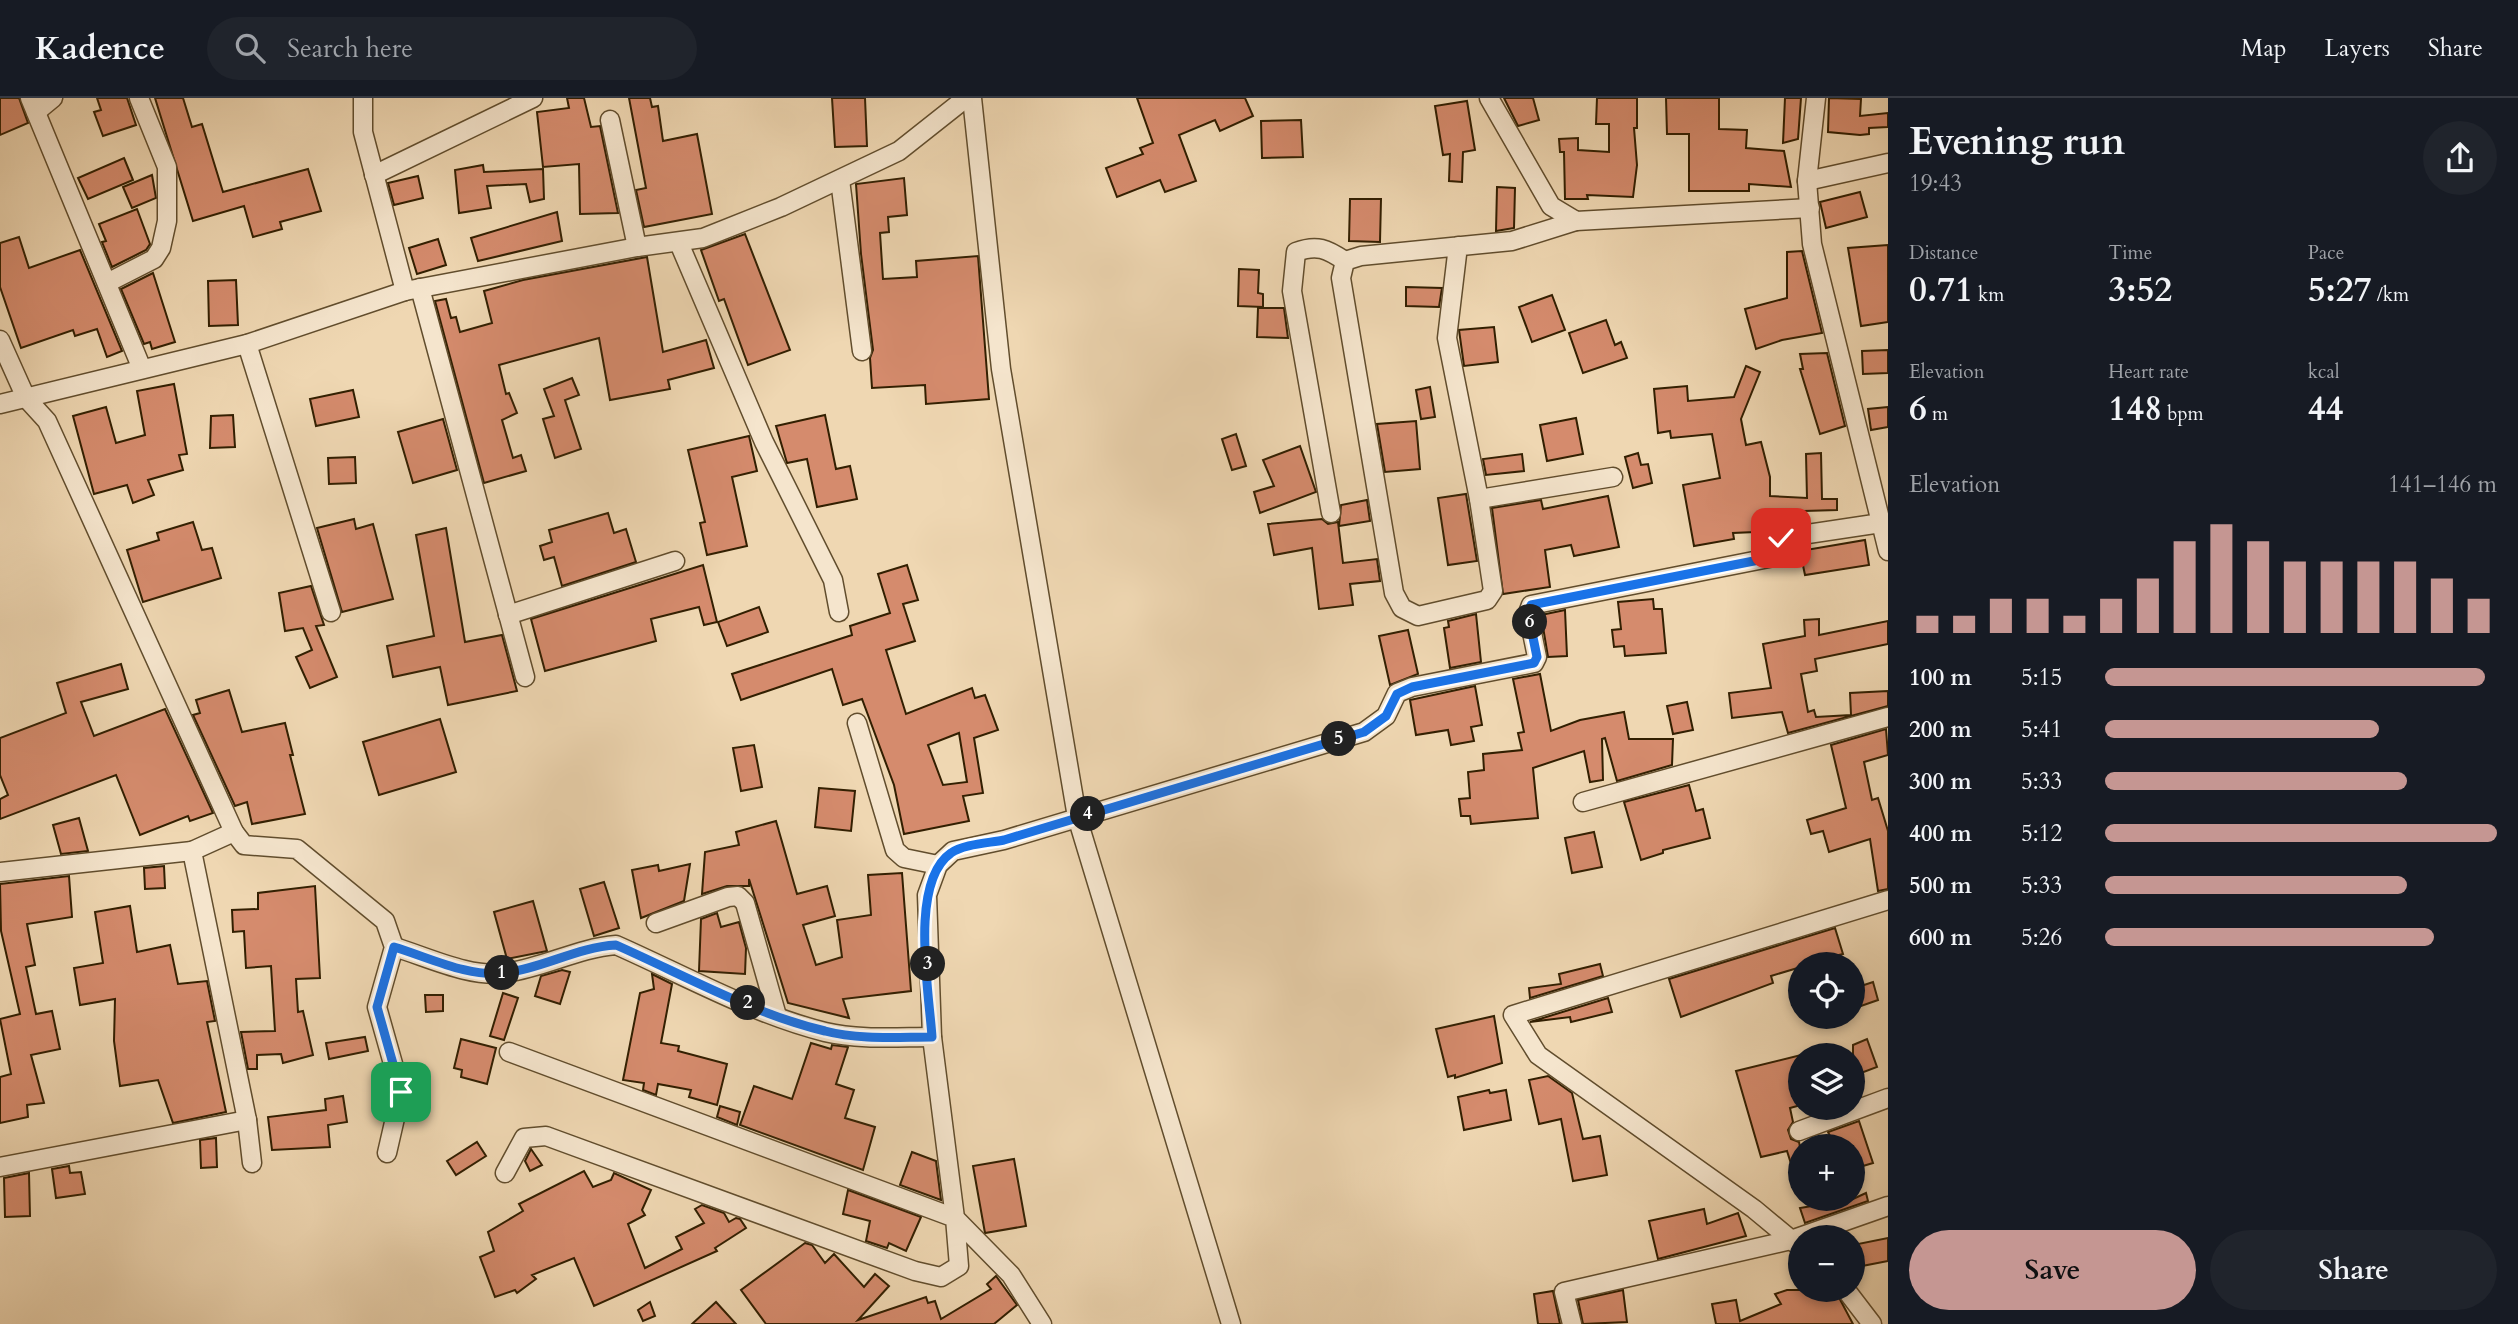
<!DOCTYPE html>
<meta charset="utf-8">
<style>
:root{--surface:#171b24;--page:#20242c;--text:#f1f3f6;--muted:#9ea1a6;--line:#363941;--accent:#c59692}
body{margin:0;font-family:Cardo,serif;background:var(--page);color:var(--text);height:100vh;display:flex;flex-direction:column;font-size:26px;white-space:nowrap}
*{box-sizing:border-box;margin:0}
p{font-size:23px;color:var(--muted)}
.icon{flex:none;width:38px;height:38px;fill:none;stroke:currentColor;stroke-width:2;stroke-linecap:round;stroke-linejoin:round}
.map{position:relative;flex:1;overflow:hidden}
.details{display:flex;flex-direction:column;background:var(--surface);width:630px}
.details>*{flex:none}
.fabs{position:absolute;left:1788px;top:854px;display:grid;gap:14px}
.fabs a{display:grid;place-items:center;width:77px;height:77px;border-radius:50%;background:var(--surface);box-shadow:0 4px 10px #0003;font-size:35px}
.pin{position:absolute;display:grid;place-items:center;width:60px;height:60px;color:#fff;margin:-30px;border-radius:14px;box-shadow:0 4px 10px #0006}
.km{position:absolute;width:35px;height:35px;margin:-18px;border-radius:50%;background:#222;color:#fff;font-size:19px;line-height:35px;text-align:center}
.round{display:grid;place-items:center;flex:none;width:74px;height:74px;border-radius:37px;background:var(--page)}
.headline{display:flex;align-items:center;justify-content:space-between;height:119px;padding:0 21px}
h1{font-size:38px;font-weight:700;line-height:52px}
.metrics{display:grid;grid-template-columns:repeat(3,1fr);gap:10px;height:119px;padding:7px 21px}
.metrics div{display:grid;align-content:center}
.metrics b{font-size:35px;font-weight:700}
.metrics small{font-size:19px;font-weight:400}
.metrics p{font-size:19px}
.chart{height:196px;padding:14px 21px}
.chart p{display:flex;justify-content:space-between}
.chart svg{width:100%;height:126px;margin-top:7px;stroke:var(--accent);stroke-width:6}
.action{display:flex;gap:14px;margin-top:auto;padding:14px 21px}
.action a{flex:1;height:80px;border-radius:42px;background:var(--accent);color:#111;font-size:28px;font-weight:700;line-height:80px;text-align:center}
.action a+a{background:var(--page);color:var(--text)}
ul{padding:0 21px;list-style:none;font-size:23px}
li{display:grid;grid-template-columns:112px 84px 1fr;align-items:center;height:52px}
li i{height:18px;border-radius:9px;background:var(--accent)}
header{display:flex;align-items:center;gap:42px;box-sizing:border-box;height:98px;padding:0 35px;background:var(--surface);border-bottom:2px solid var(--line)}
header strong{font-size:33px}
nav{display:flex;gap:38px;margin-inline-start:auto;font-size:24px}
.search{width:490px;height:63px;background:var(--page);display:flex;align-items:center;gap:18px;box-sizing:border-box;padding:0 24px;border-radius:38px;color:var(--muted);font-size:26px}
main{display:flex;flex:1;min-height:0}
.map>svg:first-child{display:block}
.building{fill:#d58b6d;stroke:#321f01;stroke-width:2;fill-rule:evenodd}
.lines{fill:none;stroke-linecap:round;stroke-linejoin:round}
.minor-casing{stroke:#614d2d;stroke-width:21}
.minor{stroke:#f5e5cd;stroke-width:18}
.route-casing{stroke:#fff;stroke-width:14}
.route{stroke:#1a73e8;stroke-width:9}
</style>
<header>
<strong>Kadence</strong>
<div class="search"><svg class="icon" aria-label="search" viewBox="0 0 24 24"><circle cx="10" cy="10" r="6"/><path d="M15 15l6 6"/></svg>Search here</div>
<nav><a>Map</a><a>Layers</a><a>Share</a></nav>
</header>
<main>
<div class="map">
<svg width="1888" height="1226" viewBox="0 0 1888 1226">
<rect width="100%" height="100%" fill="#efd7b2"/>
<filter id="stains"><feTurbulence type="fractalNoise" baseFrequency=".00286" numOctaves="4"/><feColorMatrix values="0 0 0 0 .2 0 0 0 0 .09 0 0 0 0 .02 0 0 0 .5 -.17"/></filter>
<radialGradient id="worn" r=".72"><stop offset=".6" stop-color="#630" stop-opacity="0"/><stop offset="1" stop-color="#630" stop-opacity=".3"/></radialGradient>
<!-- building -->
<g class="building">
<path d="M0 0H19L28 25 0 37Z"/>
<path d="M97 0H127L136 27 103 38 94 14 101 12Z"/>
<path d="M155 0H183L192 29 202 26 223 94 308 71 321 113 280 124 282 131 253 139 244 108 193 123Z"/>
<path d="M567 0H584L591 29 600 28 618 115 580 116 579 66 543 69 537 14 569 10Z"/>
<path d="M629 0H650L652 9 658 8 663 43 697 36 712 116 644 129 636 92 646 90Z"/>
<path d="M832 0H865L867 48 835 49Z"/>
<path d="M1137 0H1245L1253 18 1220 33 1215 22 1179 37 1196 83 1165 94 1160 82 1117 99 1106 70 1143 56 1140 50 1153 45Z"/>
<path d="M1504 0H1533L1539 22 1518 28Z"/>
<path d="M1597 0H1637V30H1634L1637 67 1633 99 1587 97 1588 101H1565L1564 54H1560L1559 41 1578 40V52L1609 54V26H1596Z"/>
<path d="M1666 0H1719V31L1747 32 1746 50 1784 53 1791 89 1749 86V93H1689V36H1667Z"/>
<path d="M1785 0H1801L1798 41 1783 45Z"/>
<path d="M1829 0 1861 1 1860 18 1888 15V29L1869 30V36L1860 37 1828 34Z"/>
<path d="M1467 3 1475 52 1463 54 1462 84 1449 83 1450 56 1443 57 1435 8Z"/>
<path d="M1301 22 1303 59 1262 60 1261 23Z"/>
<path d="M124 60 133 82 88 101 78 80Z"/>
<path d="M483 67 484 74 543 71 544 101 530 104 526 86 487 88 491 110 459 115 455 72Z"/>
<path d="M152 77 156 100 132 110 123 89Z"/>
<path d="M418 78 423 100 394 107 388 85Z"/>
<path d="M904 80 907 117 888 119 889 134 880 135 883 181 917 179 916 163 978 158 989 301 926 306 925 287 872 290 870 260 873 252 861 156 856 86Z"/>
<path d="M1497 89 1515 90 1514 130 1496 133Z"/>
<path d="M1860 94 1867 119 1826 130 1820 104Z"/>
<path d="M1350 101H1381L1380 144 1349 143Z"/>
<path d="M137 111 150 146 146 152 112 169 102 144 106 143 99 126Z"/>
<path d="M557 114 562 143 478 163 471 140Z"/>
<path d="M745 136 790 252 748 267 724 201 719 203 701 152Z"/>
<path d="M19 139 29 170 80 152 122 253 107 259 97 231 75 238 73 232 21 250 0 189V145Z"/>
<path d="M438 141 446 167 417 176 409 150Z"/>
<path d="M1888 147V224L1861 228 1848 150Z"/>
<path d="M1802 153 1822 235 1782 242 1756 251 1745 211 1787 200V154Z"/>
<path d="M647 159 663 254 706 242 714 270 668 282 670 291 610 302 599 240 499 267 506 296 509 295 517 315 502 322 513 360 521 357 526 373 484 385 435 203 446 201 451 220 456 219 460 234 492 225 484 193 523 182Z"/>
<path d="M1239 171 1259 172 1258 195 1263 196V209L1238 208Z"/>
<path d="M153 175 175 244 152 251 150 244 144 246 121 191Z"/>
<path d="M236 182 238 227 209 228 208 183Z"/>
<path d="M1406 189 1442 190 1439 209 1406 208Z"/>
<path d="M1552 197 1565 232 1532 244 1519 209Z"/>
<path d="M1258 210H1284L1288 240 1257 239Z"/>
<path d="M1606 222 1615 247 1621 244 1627 260 1583 275 1569 235Z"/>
<path d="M1494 229 1498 264 1464 268 1459 232Z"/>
<path d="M1888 252V275L1863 276 1862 253Z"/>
<path d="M1827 255 1845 328 1820 336 1800 271H1803L1800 256Z"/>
<path d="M1746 268 1760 274 1741 321 1746 347 1761 344 1770 379V398L1807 400 1806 356 1821 355 1822 401H1837V412L1804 413 1800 426 1754 425 1755 434 1733 435 1734 441 1694 448 1683 387 1720 380 1712 336 1671 340 1670 333 1658 335 1654 291 1687 288 1688 303 1734 299Z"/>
<path d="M572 280 579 297 565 302 581 351 555 360 543 321 554 318 544 291Z"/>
<path d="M174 286 187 356 179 357 183 372 148 382 154 397 133 405 127 387 94 396 73 318 106 309 116 345 145 337 137 293Z"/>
<path d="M1430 289 1435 319 1421 321 1416 292Z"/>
<path d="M353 292 359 319 316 328 310 301Z"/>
<path d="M1888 309V329L1871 332 1868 311Z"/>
<path d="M233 317 235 349 210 350 211 318Z"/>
<path d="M825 317 836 371 850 368 857 401 817 409 807 361 787 365 776 328Z"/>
<path d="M1576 320 1583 356 1547 363 1540 327Z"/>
<path d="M443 321 457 372 413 385 398 334Z"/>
<path d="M1416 323 1420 371 1385 374 1377 326Z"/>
<path d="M1236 336 1246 368 1232 372 1222 341Z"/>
<path d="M749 338 757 373 732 379 747 448 707 457 700 425 705 424 688 352Z"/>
<path d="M1300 348 1316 394 1260 415 1254 394 1274 388 1263 362Z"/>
<path d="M1638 355 1641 367 1648 366 1652 385 1633 390 1625 359Z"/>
<path d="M1522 356 1524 373 1486 377 1483 361Z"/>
<path d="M355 359 356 385 329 386 328 360Z"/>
<path d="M1466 396 1477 463 1448 467 1438 400Z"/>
<path d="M1608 398 1619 449 1574 458 1571 447 1545 452 1550 489 1503 496 1492 410 1541 402 1543 411Z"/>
<path d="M1367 402 1370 423 1339 428 1341 407Z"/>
<path d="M608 415 614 435 626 431 636 464 562 488 554 459 544 462 540 448 552 444 549 432Z"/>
<path d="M354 421 356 431 373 426 393 501 342 514 317 430Z"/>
<path d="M1322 421 1328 426 1338 424 1343 465 1377 461 1380 483 1350 486 1353 507 1319 511 1312 450 1274 457 1268 426Z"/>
<path d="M193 424 202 452 212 450 221 480 143 504 127 452 159 442 157 435Z"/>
<path d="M446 430 465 544 502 537 517 593 448 607 440 569 393 579 387 548 434 538 416 437Z"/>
<path d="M1865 442 1869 467 1805 477 1800 453Z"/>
<path d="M703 467 717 524 704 527 699 509 651 521 656 543 545 573 531 521Z"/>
<path d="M907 467 918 502 903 506 915 543 886 552 906 616 972 590 975 600 985 597 998 632 974 640 983 695 963 698 969 723 904 736 894 687 862 601 843 607 832 571 741 602 732 576 852 537 850 528 890 515 878 476ZM959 635 967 684 943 687 928 647Z"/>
<path d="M311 488 324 527 316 528 337 579 310 590 296 559 312 552 303 530 285 533 279 495Z"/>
<path d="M1653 501 1654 511H1662L1666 555 1625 558 1624 548 1614 549 1612 532 1621 531 1618 504Z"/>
<path d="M759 509 768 534 727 548 718 524Z"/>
<path d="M1565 512 1567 558 1548 559 1541 517Z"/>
<path d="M1476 516 1481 564 1450 570 1444 530 1449 529 1448 523Z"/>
<path d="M1819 521V537L1888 523V546L1815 561 1817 573 1801 576 1808 614 1814 612 1816 619 1851 617 1850 595 1888 593V608L1788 635 1782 614 1732 620 1729 595 1771 590 1763 546 1805 538 1804 522Z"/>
<path d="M1408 532 1418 576 1390 587 1379 538Z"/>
<path d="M121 566 128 591 81 604 94 638 165 611 213 715 190 723 188 718 140 737 116 677 0 721V701L8 697 0 677V640L66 615 57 585Z"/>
<path d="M1540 576 1551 633 1580 622 1624 614 1629 641H1673L1672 667 1617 683 1605 640 1602 641 1603 682 1590 684 1584 653 1533 670 1538 720 1471 726 1470 718H1461L1459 701 1470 700 1468 674 1484 672 1483 656 1522 652 1518 635 1524 634 1513 581Z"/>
<path d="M1475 588 1482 627 1471 629 1474 643 1451 647 1448 632 1416 637 1410 602Z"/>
<path d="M229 592 242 634 285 625 293 657H290L305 716 252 726 247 704 235 708 193 617 200 615 196 602Z"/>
<path d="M1687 604 1693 632 1673 636 1667 608Z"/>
<path d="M440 621 456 674 379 697 363 644Z"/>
<path d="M1886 631 1888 657 1864 664 1872 702 1878 700 1888 733V791L1878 793 1870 741 1829 754 1823 733 1811 736 1807 722 1846 710 1831 647Z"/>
<path d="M754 647 762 689 741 693 733 650Z"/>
<path d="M1689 687 1696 713 1703 711 1710 740 1663 752V755L1641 762 1624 704Z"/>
<path d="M819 690 855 693 851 733 815 729Z"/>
<path d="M79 720 88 753 61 756 53 727Z"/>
<path d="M776 723 797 796 827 788 835 818 803 827 816 867 842 859 837 822 871 817 868 777 902 775 911 893 843 901 849 920 788 905 749 781V788H727L702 796 705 754 739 747 736 734Z"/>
<path d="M1594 734 1602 769 1572 775 1565 740Z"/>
<path d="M690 766 684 803 641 820 632 772 658 767 659 773Z"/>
<path d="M164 768 165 790 145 791 144 770Z"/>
<path d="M69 778 72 819 27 826 35 867 26 869 36 916 52 913 60 951 31 957 44 1005 27 1007 28 1019 0 1025V979L11 976 0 921 20 916 1 833 0 786Z"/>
<path d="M604 784 619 830 594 838 580 791Z"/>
<path d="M315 788 320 880 296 881 298 914 303 913 313 957 283 965 281 956 257 957V971H248L241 934 275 933 271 868 246 870 244 833 233 834 232 812 258 811V795Z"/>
<path d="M533 803 547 853 507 861 494 814Z"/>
<path d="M130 808 137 854 170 847 178 886 207 883 215 923 207 924 226 1014 173 1025 158 982 120 988 114 943 115 901 80 907 74 870 103 865 95 814Z"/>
<path d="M717 815 721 829 739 824 746 850 745 876 699 873 701 821Z"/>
<path d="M1835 830 1843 856 1801 866V869L1771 878 1773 885 1681 919 1669 881Z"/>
<path d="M1600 866 1603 878 1530 900 1529 890 1561 886 1559 876Z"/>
<path d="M562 872 570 874 560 906 535 898 541 878Z"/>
<path d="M652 876 672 886 661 945 679 948 678 953 727 966 717 1007 689 999 691 992 658 986 656 997 643 992 644 985 623 982 640 895 654 891Z"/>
<path d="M1873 884 1878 902 1861 908 1855 890Z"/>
<path d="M503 895 518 900 504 942 490 938Z"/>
<path d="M425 897H443V913L426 914Z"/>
<path d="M1608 900 1612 914 1571 924 1570 919 1530 924Z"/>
<path d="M1494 918 1502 965 1455 980V977L1448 979 1436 931Z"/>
<path d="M365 939 368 953 329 961 326 945Z"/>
<path d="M461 941 496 950 487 986 461 979 462 972 454 970Z"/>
<path d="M1867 941 1877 969 1853 978V947Z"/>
<path d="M811 945 831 951 832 947 848 949 836 986 854 992 845 1020 875 1029 863 1072 740 1027 754 988 792 1001Z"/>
<path d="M1801 957V1007L1790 1010 1793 1024 1788 1032 1791 1041 1799 1044 1801 1053V1087L1798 1088 1787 1053 1761 1059 1736 973Z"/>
<path d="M1548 978 1572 995 1583 1041 1600 1038 1607 1077 1573 1083 1561 1021 1539 1026 1529 982Z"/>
<path d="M1489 992 1490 995 1506 992 1511 1022 1464 1032 1458 999Z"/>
<path d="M343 998 347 1024 328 1027 330 1049 272 1052 268 1019 326 1012 325 1001Z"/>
<path d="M720 1008 740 1014 737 1027 717 1019Z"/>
<path d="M1859 1023 1873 1065 1853 1071V1048H1835L1828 1034Z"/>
<path d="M216 1040 217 1069 201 1070 200 1042Z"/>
<path d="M477 1044 486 1058 456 1077 447 1063Z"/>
<path d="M531 1051 542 1067 530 1073 525 1063Z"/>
<path d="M912 1054 936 1063 941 1102 900 1087Z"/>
<path d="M1014 1061 1026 1128 985 1135 973 1068Z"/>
<path d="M69 1068 70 1075 81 1074 85 1096 56 1100 52 1071Z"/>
<path d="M584 1073 593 1089 611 1082 614 1075 651 1092 642 1112 645 1117 628 1126 645 1170 682 1151 676 1139 704 1125 695 1111 702 1107 724 1115 729 1124 736 1120 740 1121 746 1130 715 1150 717 1153 594 1208 574 1160 532 1177 536 1181 517 1195 515 1192 495 1199 480 1159 494 1153 488 1134 523 1113 519 1106Z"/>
<path d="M29 1075 30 1118 5 1119 4 1080Z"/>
<path d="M848 1092 921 1119 906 1153 889 1145 887 1150 866 1143 870 1123 843 1116Z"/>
<path d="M1866 1095 1868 1103 1805 1125 1800 1110 1853 1101Z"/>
<path d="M1704 1111 1707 1126 1738 1115 1746 1138 1658 1161 1649 1123Z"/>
<path d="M1888 1140V1163L1862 1168 1860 1159 1853 1162V1147Z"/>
<path d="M805 1145 812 1147 825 1165 834 1156 864 1189 875 1176 889 1188 858 1222 926 1199 928 1205 935 1203 941 1221 991 1191 987 1186 996 1178 1017 1207 994 1226H766L741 1192Z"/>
<path d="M1623 1192 1627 1224 1583 1226 1578 1202Z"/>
<path d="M1787 1192H1835L1853 1226H1716L1712 1206 1736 1202 1740 1223 1781 1206 1775 1196Z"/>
<path d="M1553 1193 1560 1226H1538L1534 1196Z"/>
<path d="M650 1204 655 1218 643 1223 638 1212Z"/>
<path d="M716 1204 736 1226H692Z"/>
</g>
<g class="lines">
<!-- minor casing -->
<g class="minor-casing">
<g id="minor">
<path d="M30 0 142 271"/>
<path d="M363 0V34L405 193"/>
<path d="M972 0 1001 271 1077 719 1231 1226"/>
<path d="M1489 0 1551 108 1576 123 1810 110"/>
<path d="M1816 0 1807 83 1812 146 1888 453"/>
<path d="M36 14 53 0"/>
<path d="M610 22 637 149"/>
<path d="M374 77 533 0"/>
<path d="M840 82 862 253"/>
<path d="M1807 83 1888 65"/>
<path d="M679 145 764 344 833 482 839 514"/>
<path d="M1458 148 1447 240 1479 401 1493 493 1487 502 1418 518 1402 510 1394 495 1341 180 1345 163 1361 158 1512 143 1576 123"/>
<path d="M107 185 154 161 161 150 167 123V69L139 0"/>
<path d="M420 190 525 579"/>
<path d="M0 242 26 300 47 323 234 734 192 753 247 1022 252 1065"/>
<path d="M247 246 331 514"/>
<path d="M0 306 247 246 405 193 637 149 703 140 781 109 899 53 966 0"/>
<path d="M1479 401 1613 379"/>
<path d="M1331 415 1292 193 1296 154C1317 146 1327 151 1345 163"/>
<path d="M508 517 675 463"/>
<path d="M857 625 895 752 904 760 938 767"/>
<path d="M1583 704 1888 619"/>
<path d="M234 734 244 747 297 751 385 823 394 849 377 909 401 994 387 1055"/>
<path d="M0 774 192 753"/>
<path d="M656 825 728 799 738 798 745 805 777 918"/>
<path d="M394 849C428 859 470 880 505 875 543 870 578 850 616 847 684 877 753 916 825 934 859 942 897 939 932 939"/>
<path d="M1799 1033 1888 1000"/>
<path d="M0 1069 247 1022"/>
<path d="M505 1075 524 1040 546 1038 915 1173 941 1179 959 1168 955 1120 509 954"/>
<path d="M1801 1150 1754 1111 1538 957 1513 917 1888 802"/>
<path d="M1846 1192 1872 1226"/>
<path d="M1042 1226 1011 1177 955 1120 932 939 927 797 938 767 953 753 1004 742 1364 634 1386 618 1397 595 1412 589 1534 565 1537 559 1528 515 1531 507 1774 459 1781 440 1881 425"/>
<path d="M1572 1226 1564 1194 1791 1142 1888 1108"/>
</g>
</g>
<!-- minor -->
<use href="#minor" class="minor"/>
</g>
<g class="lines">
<!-- route casing -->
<g class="route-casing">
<path id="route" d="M401 994 377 909 394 849C428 859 469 880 505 875 543 870 578 849 616 847 684 877 753 916 825 933 859 942 897 939 932 939 929 893 909 784 951 755 963 746 989 745 1004 742L1364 634 1386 618 1397 596 1412 589 1534 565 1537 559 1528 515 1531 507 1774 459 1781 440"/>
</g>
<!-- route -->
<use href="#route" class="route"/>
</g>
<rect width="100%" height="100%" filter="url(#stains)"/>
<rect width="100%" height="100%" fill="url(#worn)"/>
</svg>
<div class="fabs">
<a><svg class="icon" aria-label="locate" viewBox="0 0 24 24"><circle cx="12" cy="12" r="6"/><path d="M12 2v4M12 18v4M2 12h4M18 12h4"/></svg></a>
<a><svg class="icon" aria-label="layers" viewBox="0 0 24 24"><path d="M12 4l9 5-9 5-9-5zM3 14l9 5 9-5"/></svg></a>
<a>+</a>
<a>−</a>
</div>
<div class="pin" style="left:401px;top:994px;background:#1e9e55"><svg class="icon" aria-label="arrive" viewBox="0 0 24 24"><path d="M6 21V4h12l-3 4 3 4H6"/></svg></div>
<div class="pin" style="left:1781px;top:440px;background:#d93025"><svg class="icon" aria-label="check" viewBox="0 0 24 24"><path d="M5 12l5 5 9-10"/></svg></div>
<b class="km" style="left:502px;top:875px">1</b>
<b class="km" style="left:748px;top:905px">2</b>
<b class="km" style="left:928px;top:866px">3</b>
<b class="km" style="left:1088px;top:716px">4</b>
<b class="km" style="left:1339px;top:641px">5</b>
<b class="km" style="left:1530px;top:524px">6</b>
</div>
<section class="details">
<div class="headline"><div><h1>Evening run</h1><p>19:43</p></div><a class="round"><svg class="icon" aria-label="share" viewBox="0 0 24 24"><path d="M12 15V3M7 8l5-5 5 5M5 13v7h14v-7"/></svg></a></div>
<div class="metrics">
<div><p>Distance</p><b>0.71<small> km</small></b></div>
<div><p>Time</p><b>3:52</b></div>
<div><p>Pace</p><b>5:27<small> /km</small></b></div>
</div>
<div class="metrics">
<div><p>Elevation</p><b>6<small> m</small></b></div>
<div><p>Heart rate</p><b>148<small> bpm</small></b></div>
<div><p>kcal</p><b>44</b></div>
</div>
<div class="chart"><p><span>Elevation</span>141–146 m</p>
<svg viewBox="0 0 160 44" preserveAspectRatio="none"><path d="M5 44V38M15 44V38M25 44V32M35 44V32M45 44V38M55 44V32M65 44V25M75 44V12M85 44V6M95 44V12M105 44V19M115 44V19M125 44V19M135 44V19M145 44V25M155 44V32"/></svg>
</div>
<ul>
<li><b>100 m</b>5:15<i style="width:97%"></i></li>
<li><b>200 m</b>5:41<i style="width:70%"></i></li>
<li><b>300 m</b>5:33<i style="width:77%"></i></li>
<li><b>400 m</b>5:12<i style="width:100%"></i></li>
<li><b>500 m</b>5:33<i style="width:77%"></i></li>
<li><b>600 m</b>5:26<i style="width:84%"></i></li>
</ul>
<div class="action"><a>Save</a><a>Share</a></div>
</section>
</main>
